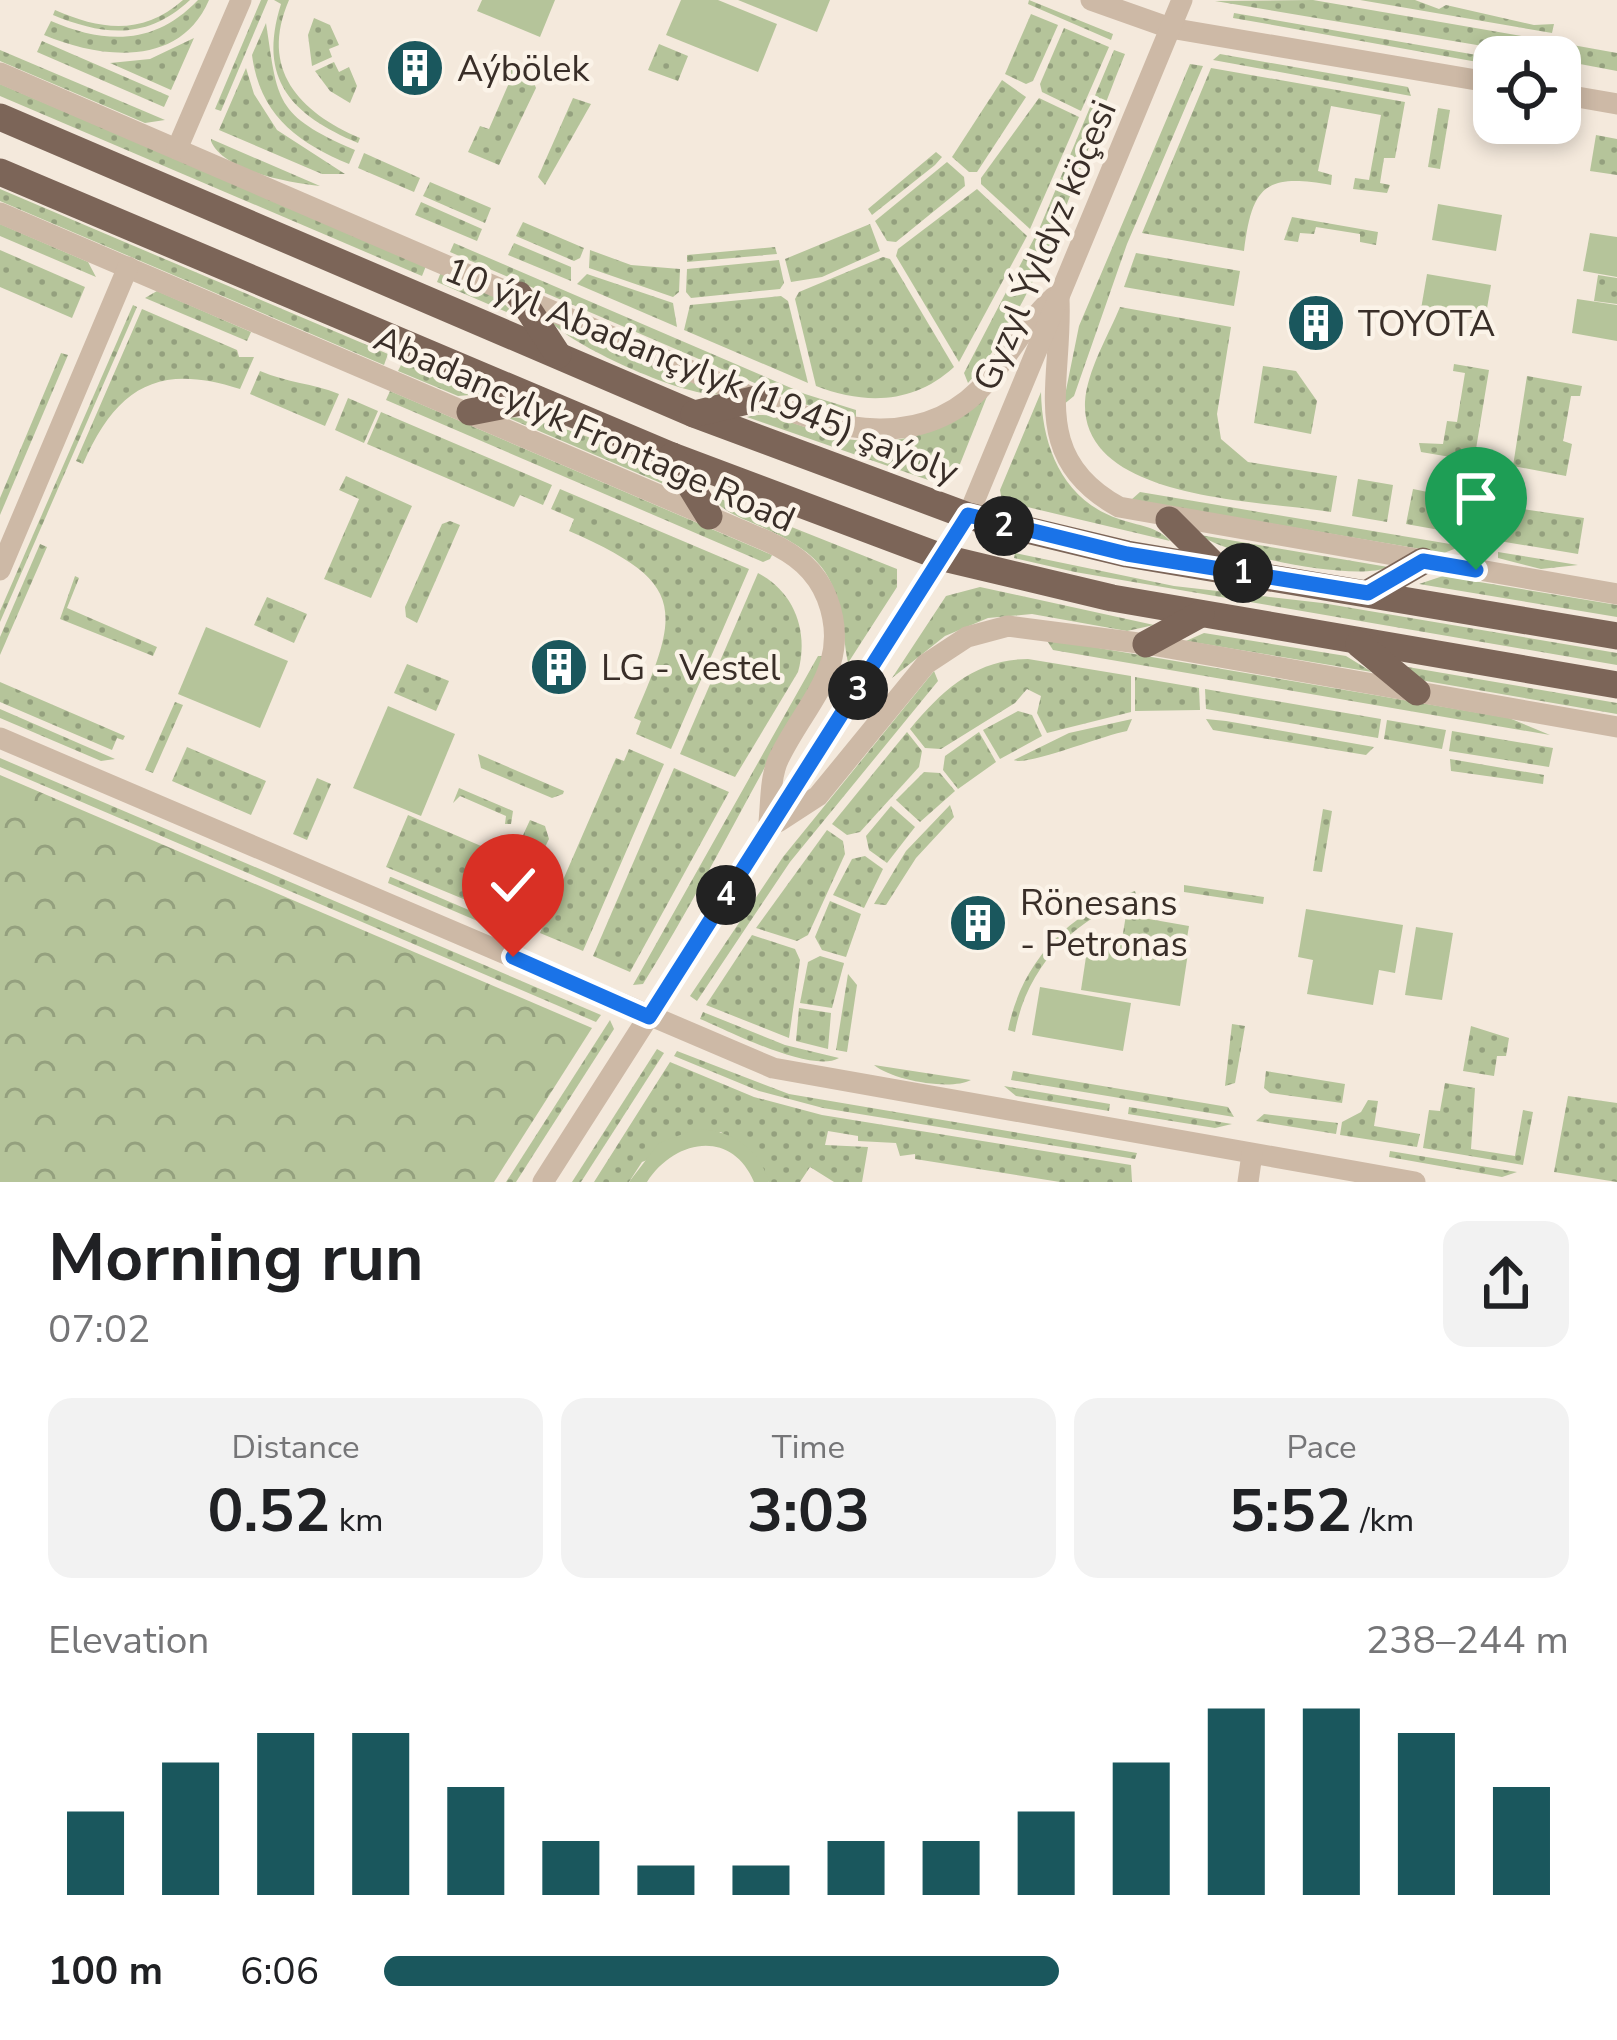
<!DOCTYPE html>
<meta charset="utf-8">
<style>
:root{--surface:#fff;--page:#f2f2f2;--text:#202124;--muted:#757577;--accent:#1a575d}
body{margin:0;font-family:"Nunito Sans",sans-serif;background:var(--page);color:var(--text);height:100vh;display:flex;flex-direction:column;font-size:45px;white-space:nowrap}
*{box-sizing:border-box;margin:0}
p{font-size:39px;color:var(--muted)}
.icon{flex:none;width:66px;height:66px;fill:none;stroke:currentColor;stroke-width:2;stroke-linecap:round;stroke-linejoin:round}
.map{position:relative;height:1182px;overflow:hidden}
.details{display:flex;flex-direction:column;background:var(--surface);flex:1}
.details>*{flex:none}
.fabs{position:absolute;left:1473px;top:36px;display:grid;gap:24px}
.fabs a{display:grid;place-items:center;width:108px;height:108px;border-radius:24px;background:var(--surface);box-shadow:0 6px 18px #0003;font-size:60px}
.pin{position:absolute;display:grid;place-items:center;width:102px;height:102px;color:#fff;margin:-123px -51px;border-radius:50% 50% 50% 0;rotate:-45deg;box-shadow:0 0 12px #0007}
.pin .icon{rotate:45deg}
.km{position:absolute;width:60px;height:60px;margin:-30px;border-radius:50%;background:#222;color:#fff;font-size:33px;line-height:60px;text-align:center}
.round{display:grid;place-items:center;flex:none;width:126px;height:126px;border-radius:24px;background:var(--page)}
.head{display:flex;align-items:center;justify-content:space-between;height:204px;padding:0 48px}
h1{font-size:66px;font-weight:700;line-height:90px}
.figures{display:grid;grid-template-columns:repeat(3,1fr);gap:18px;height:204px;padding:12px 48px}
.figures div{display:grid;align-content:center;border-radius:24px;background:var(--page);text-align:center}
.figures b{font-size:60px;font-weight:700}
.figures small{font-size:33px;font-weight:400}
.figures p{font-size:33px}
.chart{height:336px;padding:24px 48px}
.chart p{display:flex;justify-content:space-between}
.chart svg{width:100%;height:216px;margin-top:12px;stroke:var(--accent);stroke-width:6}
ul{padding:0 48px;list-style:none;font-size:39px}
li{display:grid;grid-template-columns:192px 144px 1fr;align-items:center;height:90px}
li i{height:30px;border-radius:15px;background:var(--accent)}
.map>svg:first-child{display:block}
.green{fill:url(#green-dots)}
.forest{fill:url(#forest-crowns)}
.pitch{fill:#b5c49a}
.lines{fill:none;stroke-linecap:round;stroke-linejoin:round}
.minor{stroke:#cdb9a6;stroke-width:21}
.major{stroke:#7c6558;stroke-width:27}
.route-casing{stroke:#fff;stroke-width:24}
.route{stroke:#1a73e8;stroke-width:15}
.labels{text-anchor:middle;stroke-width:9;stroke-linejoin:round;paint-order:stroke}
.poi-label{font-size:36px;fill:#392e28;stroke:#fbf3e8;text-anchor:start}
.street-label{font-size:36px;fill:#392e28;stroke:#fbf3e8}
</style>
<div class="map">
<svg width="1617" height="1182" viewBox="0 0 1617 1182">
<defs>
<pattern id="green-dots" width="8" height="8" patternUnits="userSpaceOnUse" patternTransform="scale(3)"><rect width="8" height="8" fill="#b5c49a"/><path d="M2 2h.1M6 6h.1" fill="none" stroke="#94a07e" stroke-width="1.8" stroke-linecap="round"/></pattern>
<pattern id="forest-crowns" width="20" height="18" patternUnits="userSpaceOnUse" patternTransform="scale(3)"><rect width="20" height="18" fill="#b5c49a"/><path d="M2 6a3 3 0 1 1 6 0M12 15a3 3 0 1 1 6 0" fill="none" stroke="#94a07e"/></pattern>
</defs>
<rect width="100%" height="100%" fill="#f4e9dc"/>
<!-- green -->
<g class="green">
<path d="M183 0H190C147 40 104 36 53 15L55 10C101 30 142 36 183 0Z"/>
<path d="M198 0H209C180 68 101 59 44 35L51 21C105 44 154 46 198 0Z"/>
<path d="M261 0H268L221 111 215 109Z"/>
<path d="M274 0H289C259 69 299 112 360 138L358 143C292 115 257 80 281 4Z"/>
<path d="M1029 0 1113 34 1111 40 1028 4Z"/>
<path d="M1313 0 1551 41 1549 57 1215 1Z"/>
<path d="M1360 0H1415L1439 9 1446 5 1534 25 1554 24 1552 33Z"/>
<path d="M1234 13 1494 58V65L1262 23 1233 18Z"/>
<path d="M1031 14 1058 25 1033 81 1026 84 1005 74Z"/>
<path d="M314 18 330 25 339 45 329 49 332 57 312 66 308 35Z"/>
<path d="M266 23C278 101 274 115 355 150L349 164C297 142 260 115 252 55Z"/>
<path d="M1064 28 1109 47 1081 111 1042 92 1040 84Z"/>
<path d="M194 38 171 90 110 63 150 59Z"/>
<path d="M42 41 169 96 164 107 37 52Z"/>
<path d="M659 44 688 56 678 81 648 70Z"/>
<path d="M1567 44 1617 53V71L1564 61Z"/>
<path d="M0 50 165 120 145 123 0 61Z"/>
<path d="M1114 50 1125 54C1084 154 1039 304 968 383L964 373 1040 227Z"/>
<path d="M1220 54 1408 87 1411 96 1213 60Z"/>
<path d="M334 62 339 72 349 67 357 86 350 103 330 91 315 71Z"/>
<path d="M1190 64 1203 66 1127 244 1074 396 1063 405 1079 326Z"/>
<path d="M506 67 532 78 536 88 499 165 468 152 480 126 489 129 509 83 501 78Z"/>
<path d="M246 68 254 94 277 130 345 174H322L219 130Z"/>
<path d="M1211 68 1405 102 1395 158H1384L1380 183 1390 185 1387 193 1353 189 1355 178 1369 180 1381 115 1331 106 1318 171 1332 175 1331 185C1265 173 1252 186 1244 251L1142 233Z"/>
<path d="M1002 80 1026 97 977 172H969L952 157Z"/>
<path d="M0 84 426 266 422 276 0 96Z"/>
<path d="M573 98 591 104 545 185 538 177Z"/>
<path d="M1039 98 1079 117 1030 229 981 184V178Z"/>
<path d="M1438 108 1450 110 1440 169 1428 167Z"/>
<path d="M1596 135 1617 139V175L1590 171Z"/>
<path d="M211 141V139L320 186C290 183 223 171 211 141Z"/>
<path d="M936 152 942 157 935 165 872 215 868 209Z"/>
<path d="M364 153 420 178 414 192 358 168Z"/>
<path d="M947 162 964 177 965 186 896 242 887 241 875 221Z"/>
<path d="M430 182 491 208 485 223 423 196Z"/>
<path d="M0 189 388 354 384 365 0 201Z"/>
<path d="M977 189 1027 236 959 362 896 256 898 249Z"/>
<path d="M421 202 482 229 477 241 415 215Z"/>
<path d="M1292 217 1378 232 1376 245 1360 242V234L1316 227 1314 234 1300 233 1298 242 1284 240Z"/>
<path d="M523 222 584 248 580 258 574 261 516 236Z"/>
<path d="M0 224 88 262 96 277 0 236Z"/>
<path d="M870 224 880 251 822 277 791 282 785 259Z"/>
<path d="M454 243 805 394 856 410V420L801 403 450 252Z"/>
<path d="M514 243 571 267V281L508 255Z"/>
<path d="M775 247 777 254 687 262V255Z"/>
<path d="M0 250 85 287 72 318 0 287Z"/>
<path d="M590 250 631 265 680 269 679 292 673 297 589 268Z"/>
<path d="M1136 253 1240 271 1234 306 1124 287Z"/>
<path d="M883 257 890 259 954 367C914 404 865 405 816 386L795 299 799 292Z"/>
<path d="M779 260 784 283 780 289 691 298 686 292 687 269Z"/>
<path d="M441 272 497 296 516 316 437 282Z"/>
<path d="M587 274 673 303 677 327 577 284Z"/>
<path d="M1598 275 1617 278V304L1594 301Z"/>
<path d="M157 291 251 332 247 341 145 298Z"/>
<path d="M781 296 788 301 808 383 684 330 690 305Z"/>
<path d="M133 305 137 307 0 622V611Z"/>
<path d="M1120 307 1231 327 1217 414 1221 439 1248 462 1337 476 1331 512C1260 500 1081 501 1085 402 1087 371 1108 336 1120 307Z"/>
<path d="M142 309 237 350 239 357H254L240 389C158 362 116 388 83 464L76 461Z"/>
<path d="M549 320 724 394C691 401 571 346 549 320Z"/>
<path d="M61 353 68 355 0 515V498Z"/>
<path d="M403 361 482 394 458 396 398 371Z"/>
<path d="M1454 364 1489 370 1474 461 1421 452 1419 443 1443 444 1447 421 1457 422 1465 373 1453 371Z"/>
<path d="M1263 366 1296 371 1317 401 1311 434 1254 423Z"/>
<path d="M260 371C288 383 312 383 339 394L325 426 250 394Z"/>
<path d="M1527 376 1582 386 1580 396H1571L1563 441 1572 444 1566 476 1513 466Z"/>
<path d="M390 391 772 555 770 559 763 562 386 400Z"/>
<path d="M1041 392C1042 446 1062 500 1119 519 1138 526 1157 526 1170 541L1002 501 1000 490Z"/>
<path d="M988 394 958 469 934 482 747 417C768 411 783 419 802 426 881 455 923 443 988 394Z"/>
<path d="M348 398 378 411 364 443 335 430Z"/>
<path d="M381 412 552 485 543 505 520 495 514 507 367 444Z"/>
<path d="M506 417C543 416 656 457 675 489Z"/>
<path d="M346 476 412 506 371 598 324 579 359 499 339 490Z"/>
<path d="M1358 479 1393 485 1387 522 1352 516Z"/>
<path d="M560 489 749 569 671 749 636 734 641 721 634 718C682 608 686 582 569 531L574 519 551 509Z"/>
<path d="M1413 489 1467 500 1462 534 1406 524Z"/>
<path d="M1140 492 1462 546 1444 553 1131 500Z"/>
<path d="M711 495 897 569V587L848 663C836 587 840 560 757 525 739 517 721 511 711 495Z"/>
<path d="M1508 507 1584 518 1578 554 1499 541Z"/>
<path d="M450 521 460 525 417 623 406 617 405 607 442 524Z"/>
<path d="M1200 535 1388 567C1358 582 1228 556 1200 535Z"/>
<path d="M40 544 47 547 0 655V637Z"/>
<path d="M1498 552 1578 565 1541 569 1498 558Z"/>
<path d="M1015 553 1174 586 1322 603 1617 653V665L1075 572 1014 558Z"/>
<path d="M758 573C795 592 809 633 798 672L735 777 680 754Z"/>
<path d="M75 576 79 578 67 608 157 647 153 656 60 619Z"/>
<path d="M1443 576 1617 605V617L1419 584Z"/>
<path d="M980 587 1154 625 1127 631 1032 614 988 618 945 636 892 678 946 596Z"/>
<path d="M267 597 307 614 294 643 254 625Z"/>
<path d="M1204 633 1346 656 1372 672 1186 641Z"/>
<path d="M1046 639 1509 718 1550 735 1053 650Z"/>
<path d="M818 656H823L819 672C758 774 706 883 643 984L633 985Z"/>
<path d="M1028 659 1131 676V712L1047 733 1037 713 1041 696 1027 689 1015 703 941 749 925 748 910 729C942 690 976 659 1028 659Z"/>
<path d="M407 664 449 681 436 711 394 693Z"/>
<path d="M1402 666 1617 703V714L1420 680Z"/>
<path d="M934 671 938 681 790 862 697 1001 690 996 783 857Z"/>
<path d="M1135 677 1199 688 1200 710 1135 711Z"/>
<path d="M0 682 125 736 123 740 117 738 112 750 0 702Z"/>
<path d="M1205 689 1381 719 1378 738 1206 709Z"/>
<path d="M175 702 183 705 153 773 145 770Z"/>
<path d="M0 710V709L115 759 101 761 0 718Z"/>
<path d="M1018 711 1032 715 1042 736 1000 759 983 730Z"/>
<path d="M1132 719 1127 731C1104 735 1025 767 1014 760L1069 733Z"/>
<path d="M1206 719 1226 721 1374 747 1366 755 1213 730Z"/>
<path d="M1387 720 1446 730 1442 749 1384 739Z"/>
<path d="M1452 731 1553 748 1549 767 1449 751Z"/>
<path d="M907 732 922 751 919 767 860 832 847 835 832 824Z"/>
<path d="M979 732 996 762 958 789 943 770 945 756Z"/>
<path d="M187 747 266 781 251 815 172 781Z"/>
<path d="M629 749 664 764 583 951 540 933 616 758 624 761Z"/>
<path d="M478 754 564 791 563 794 552 798 481 768Z"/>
<path d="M0 759V758L601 1015 596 1022 0 767Z"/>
<path d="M1450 759 1544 775 1543 784 1451 771Z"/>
<path d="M674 768 729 792 630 972 593 956Z"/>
<path d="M924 772 940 773 955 791 920 822 896 800Z"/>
<path d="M317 778 331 784 307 840 293 834Z"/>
<path d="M459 788 513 811 511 824H505L506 816 460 796 453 803Z"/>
<path d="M950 805 954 817 916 858 886 905 874 904 906 851Z"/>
<path d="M891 806 915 827 887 863 869 850 866 836Z"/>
<path d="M1323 809 1332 811 1322 872 1313 871Z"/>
<path d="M408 815 512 859 530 820 545 826 549 839 545 847 535 844 527 865 536 869 514 920 386 867Z"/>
<path d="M827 830 843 841 845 854 808 935 797 941 756 928Z"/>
<path d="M865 856 883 869 864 908 833 895 852 859Z"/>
<path d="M390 877H391L509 927 494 928 388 883Z"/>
<path d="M1184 885 1264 897 1263 904 1184 892Z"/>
<path d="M1135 891 1137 898C1074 917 1027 967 1015 1032L1008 1030C1021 963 1069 911 1135 891Z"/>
<path d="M830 901 861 914 846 957 822 950 815 937Z"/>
<path d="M1126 915 1189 926 1185 950 1122 939Z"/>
<path d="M752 935 795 949 800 960 789 1038 706 1005Z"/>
<path d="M820 956 844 963 832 1008 800 1003 808 962Z"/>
<path d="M848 974 857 985 847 1052 836 1050Z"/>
<path d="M799 1008 831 1013 828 1049 796 1041Z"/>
<path d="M703 1012 785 1045 839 1058C812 1074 729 1031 700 1019Z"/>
<path d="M610 1020 614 1029 516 1182H506Z"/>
<path d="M1232 1024 1245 1026 1235 1083 1225 1086Z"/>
<path d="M1471 1026 1509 1038 1506 1056H1497L1494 1076 1463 1071Z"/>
<path d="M657 1049 664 1053 581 1182H572Z"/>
<path d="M677 1051 789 1094 1137 1153 1135 1159 823 1108 759 1091 674 1056Z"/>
<path d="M670 1062 754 1097 822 1115 1131 1165 1132 1182H1060L915 1159V1154L900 1156 896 1143 858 1141V1136L828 1131 825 1145 868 1147 862 1182H834L810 1167 800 1182H769L721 1132 642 1162 629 1182H594Z"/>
<path d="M874 1065 971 1080C950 1091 892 1080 874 1065Z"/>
<path d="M1013 1071 1228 1107 1234 1117 1011 1080Z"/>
<path d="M1266 1071 1345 1084 1342 1103 1270 1093 1264 1088Z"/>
<path d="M1445 1083 1475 1088 1471 1149 1515 1156 1523 1110 1533 1112 1523 1165 1423 1148 1429 1110 1440 1111Z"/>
<path d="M1004 1086 1110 1104 1109 1111 1016 1096Z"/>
<path d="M1568 1096 1617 1103V1182L1554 1172Z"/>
<path d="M1368 1100 1378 1101 1374 1126 1420 1134 1417 1147 1340 1135 1342 1122 1361 1112Z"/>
<path d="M1129 1107 1232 1124 1215 1128 1128 1114Z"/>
<path d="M1264 1114 1338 1123 1336 1134 1256 1121Z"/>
<path d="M1390 1151 1517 1172 1502 1177 1389 1157Z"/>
</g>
<!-- forest -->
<path class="forest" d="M0 775 592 1028 494 1182H0Z"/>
<!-- pitch -->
<g class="pitch">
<path d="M482 0H555L540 37 477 11Z"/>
<path d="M681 0H718L777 24 758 72 666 35Z"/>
<path d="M738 0H830L817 32Z"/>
<path d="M1438 204 1502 215 1496 251 1432 240Z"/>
<path d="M1590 233 1617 237V277L1583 271Z"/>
<path d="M1427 274 1491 285 1485 320 1421 309Z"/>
<path d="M1577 299 1617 305V341L1572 333Z"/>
<path d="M206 627 288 661 260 728 178 694Z"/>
<path d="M388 706 455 734 421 816 353 788Z"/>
<path d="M1306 909 1403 925 1395 973 1379 970 1373 1005 1307 994 1313 960 1298 957Z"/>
<path d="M1416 927 1453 933 1442 1000 1405 995Z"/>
<path d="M1089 937 1188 953 1180 1006 1081 990Z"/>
<path d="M1040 987 1131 1003 1123 1051 1032 1035Z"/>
<path d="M696 1129C732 1130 758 1147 769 1182H754C731 1128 674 1140 647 1182H629L659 1143Z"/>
</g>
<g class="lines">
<!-- minor -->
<g class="minor">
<path d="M1091 0 1170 28 1494 83"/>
<path d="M0 73 756 399C835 430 927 455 990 378 1012 350 1027 322 1054 297"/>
<path d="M1560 94 1617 104"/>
<path d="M177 149 241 0"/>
<path d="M0 213 769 542C795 554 816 570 827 598 853 666 806 702 779 758 770 776 771 803 769 822"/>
<path d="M1059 299C1063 382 1027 457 1119 507L1617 594"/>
<path d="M0 570 128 267"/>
<path d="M0 738 773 1068 1415 1182"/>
<path d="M778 822 818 796 926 664 967 637 1008 626 1146 644 1617 727"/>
<path d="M543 1182 968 516 1182 0"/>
<path d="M1248 1182 1252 1154"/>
</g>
<!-- major -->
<g class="major">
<path d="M0 117 694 414 968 516 1127 554 1617 636"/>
<path d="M0 172 672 456 944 558 1112 598 1617 685"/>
<path d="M519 295 558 355"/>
<path d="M470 412 536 399"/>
<path d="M694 414 756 399"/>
<path d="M672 456 709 516"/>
<path d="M1169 520 1217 568"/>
<path d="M1368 593 1423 561"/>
<path d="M1146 644 1201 614"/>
<path d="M1359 644 1417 692"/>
</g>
</g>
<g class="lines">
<!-- route casing -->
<g class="route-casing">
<path id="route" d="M513 957 649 1017 968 515 1127 554 1368 593 1423 561 1476 570"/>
</g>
<!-- route -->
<use href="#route" class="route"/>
</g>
<!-- icons -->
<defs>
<g id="building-disc" transform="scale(3)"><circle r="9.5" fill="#1a575d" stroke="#fbf3e8"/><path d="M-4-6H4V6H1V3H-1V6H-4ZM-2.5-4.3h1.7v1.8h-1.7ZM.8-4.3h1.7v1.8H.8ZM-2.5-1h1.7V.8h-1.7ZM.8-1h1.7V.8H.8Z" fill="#fff"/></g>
</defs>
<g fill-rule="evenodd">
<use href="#building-disc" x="415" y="68"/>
<use href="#building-disc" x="1316" y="323"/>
<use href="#building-disc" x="559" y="667"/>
<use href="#building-disc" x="978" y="923"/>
</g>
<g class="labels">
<!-- poi labels -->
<g class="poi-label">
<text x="457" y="81">Aýbölek</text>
<text x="1358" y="336">TOYOTA</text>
<text x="601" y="680">LG - Vestel</text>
<text x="1020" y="915">Rönesans<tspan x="1020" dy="41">- Petronas</tspan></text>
</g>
<!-- street labels -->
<g class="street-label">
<text transform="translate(1044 245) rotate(-67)" y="13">Gyzyl Ýyldyz köçesi</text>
<text transform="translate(702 370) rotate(22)" y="13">10 ýyl Abadançylyk (1945) şaýoly</text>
<text transform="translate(585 428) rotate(24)" y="13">Abadancylyk Frontage Road</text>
</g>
</g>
</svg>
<div class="fabs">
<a><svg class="icon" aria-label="locate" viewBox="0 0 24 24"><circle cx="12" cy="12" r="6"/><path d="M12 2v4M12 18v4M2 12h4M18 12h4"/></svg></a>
</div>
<div class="pin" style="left:1476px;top:570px;background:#1e9e55"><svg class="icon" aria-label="arrive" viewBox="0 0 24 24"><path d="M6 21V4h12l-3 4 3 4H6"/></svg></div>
<div class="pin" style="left:513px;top:957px;background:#d93025"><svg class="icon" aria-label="check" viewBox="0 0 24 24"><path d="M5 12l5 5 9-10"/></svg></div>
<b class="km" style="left:1243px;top:573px">1</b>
<b class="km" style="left:1004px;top:526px">2</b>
<b class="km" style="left:858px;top:690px">3</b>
<b class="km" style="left:726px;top:895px">4</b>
</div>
<section class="details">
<div class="head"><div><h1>Morning run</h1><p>07:02</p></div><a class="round"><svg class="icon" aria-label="share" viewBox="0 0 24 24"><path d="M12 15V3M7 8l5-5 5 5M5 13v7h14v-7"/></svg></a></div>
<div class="figures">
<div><p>Distance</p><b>0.52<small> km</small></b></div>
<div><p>Time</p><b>3:03</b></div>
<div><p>Pace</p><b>5:52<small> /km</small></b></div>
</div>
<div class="chart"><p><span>Elevation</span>238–244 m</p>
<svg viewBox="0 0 160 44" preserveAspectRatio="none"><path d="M5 44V27M15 44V17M25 44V11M35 44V11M45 44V22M55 44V33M65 44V38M75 44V38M85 44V33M95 44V33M105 44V27M115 44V17M125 44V6M135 44V6M145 44V11M155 44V22"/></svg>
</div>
<ul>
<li><b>100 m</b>6:06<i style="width:57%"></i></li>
</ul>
</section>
